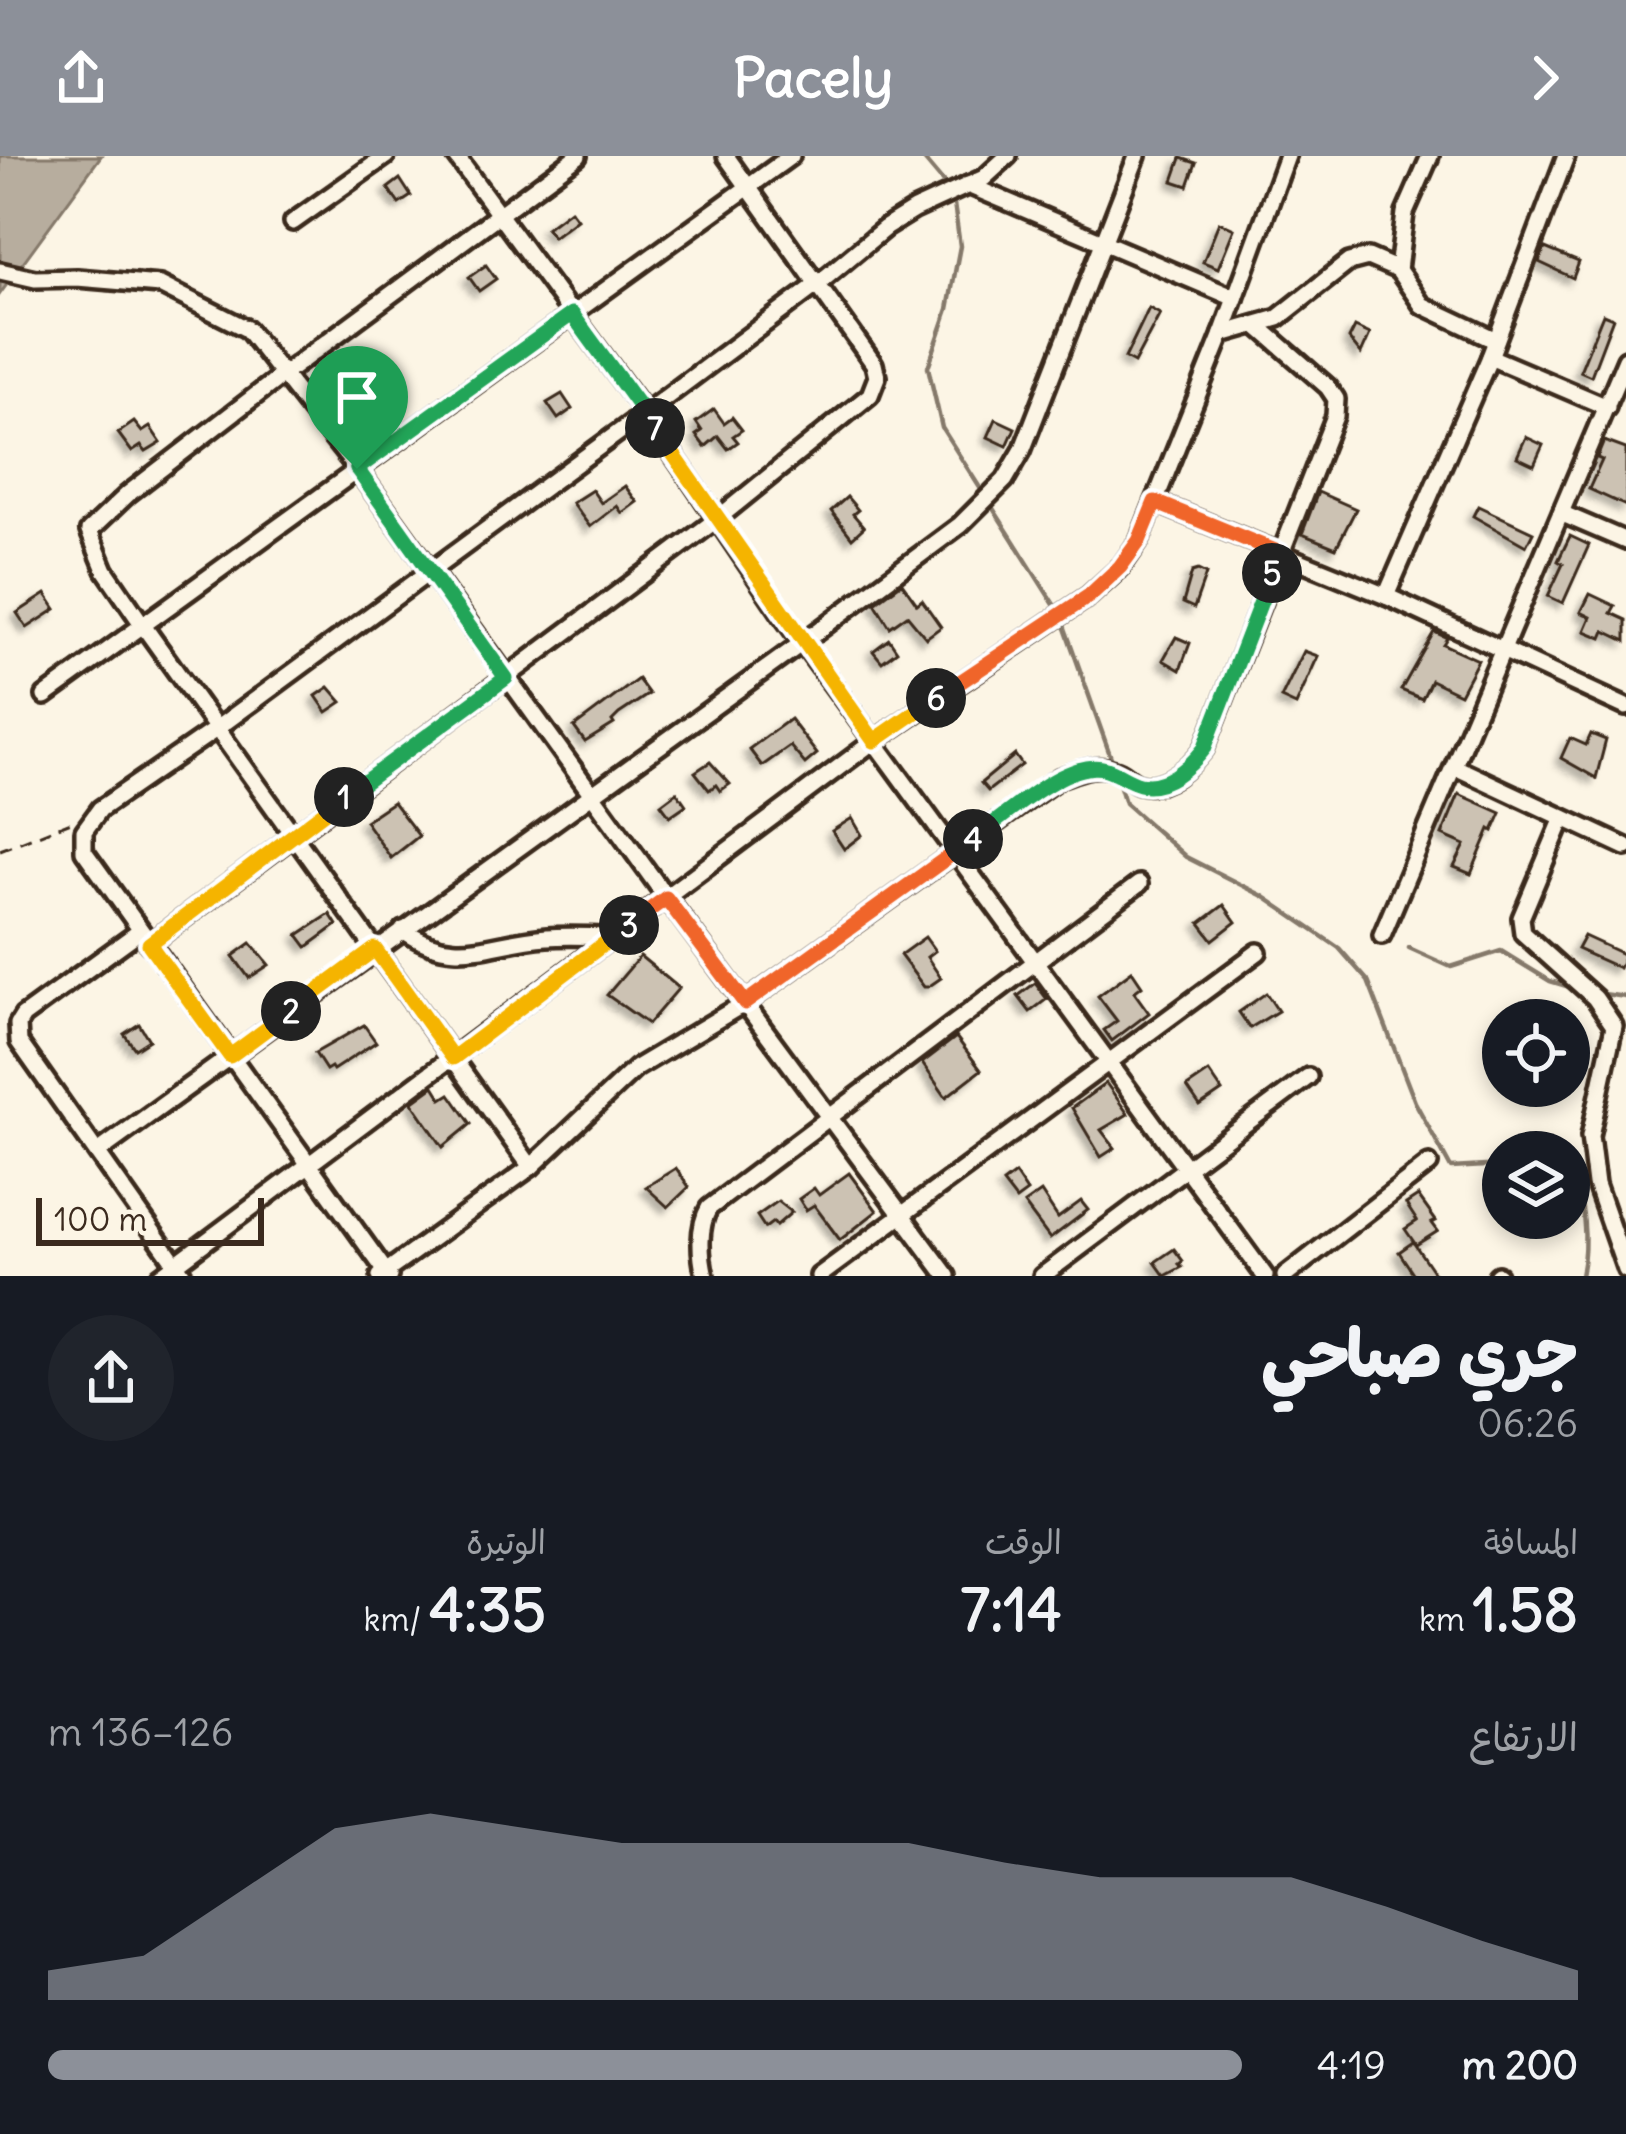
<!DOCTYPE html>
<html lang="ar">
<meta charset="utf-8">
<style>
:root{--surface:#171b24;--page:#20242c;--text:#f1f3f6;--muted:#9ea1a6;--accent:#8c9099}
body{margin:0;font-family:Delius,"Playpen Sans Arabic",sans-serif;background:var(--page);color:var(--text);direction:rtl;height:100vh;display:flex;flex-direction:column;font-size:45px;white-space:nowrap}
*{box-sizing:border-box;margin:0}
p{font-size:39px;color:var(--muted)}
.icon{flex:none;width:66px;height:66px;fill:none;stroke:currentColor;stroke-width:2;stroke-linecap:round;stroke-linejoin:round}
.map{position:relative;height:1120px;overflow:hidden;direction:ltr}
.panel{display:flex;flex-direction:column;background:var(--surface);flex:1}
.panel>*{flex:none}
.controls{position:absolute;left:1482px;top:843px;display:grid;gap:24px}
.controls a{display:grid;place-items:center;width:108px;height:108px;border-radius:50%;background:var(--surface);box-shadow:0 6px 18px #0003;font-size:60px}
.scale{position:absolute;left:36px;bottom:30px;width:228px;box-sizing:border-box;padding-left:12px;border:6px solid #3b2a1e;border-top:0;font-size:33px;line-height:42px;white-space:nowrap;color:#3b2a1e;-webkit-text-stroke:9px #fcf5e5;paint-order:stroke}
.pin{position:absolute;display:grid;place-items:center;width:102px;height:102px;color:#fff;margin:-123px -51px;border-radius:50% 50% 50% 0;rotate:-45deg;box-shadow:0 0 12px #0007}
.pin .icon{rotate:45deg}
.km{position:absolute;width:60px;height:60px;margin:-30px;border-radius:50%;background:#222;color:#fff;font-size:33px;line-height:60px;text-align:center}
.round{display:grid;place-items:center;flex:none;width:126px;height:126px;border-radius:63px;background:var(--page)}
.head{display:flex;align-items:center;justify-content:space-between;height:204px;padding:0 48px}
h1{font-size:66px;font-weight:800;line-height:90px}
.figures{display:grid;grid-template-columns:repeat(3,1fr);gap:18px;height:204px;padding:12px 48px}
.figures div{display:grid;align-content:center}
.figures b{font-size:60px;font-weight:800}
.figures small{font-size:33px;font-weight:400}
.figures p{font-size:33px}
.chart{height:336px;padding:24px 48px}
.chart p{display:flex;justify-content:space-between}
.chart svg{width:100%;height:216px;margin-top:12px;fill:var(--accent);opacity:.7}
ul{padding:0 48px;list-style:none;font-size:39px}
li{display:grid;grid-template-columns:192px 144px 1fr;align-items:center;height:90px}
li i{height:30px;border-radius:15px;background:var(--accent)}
header{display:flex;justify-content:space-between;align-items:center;height:156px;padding:0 48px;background:var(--accent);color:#fff;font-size:54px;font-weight:800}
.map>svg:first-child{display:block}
.water{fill:#b7ad9e;stroke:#85796b;stroke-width:3}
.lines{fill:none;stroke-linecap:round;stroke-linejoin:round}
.stream{stroke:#85796b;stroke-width:4.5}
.building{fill:#ccc2b3;stroke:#3b2a1e;stroke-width:3;filter:url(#shadow)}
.minor-casing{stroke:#3b2a1e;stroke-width:24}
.path{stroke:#3b2a1e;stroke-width:3;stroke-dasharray:12 9;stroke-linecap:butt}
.minor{stroke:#fcf5e5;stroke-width:15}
.split-1-casing{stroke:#fff;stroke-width:24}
.split-2-casing{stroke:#fff;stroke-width:24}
.split-3-casing{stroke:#fff;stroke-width:24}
.split-4-casing{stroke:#fff;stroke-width:24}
.split-5-casing{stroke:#fff;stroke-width:24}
.split-6-casing{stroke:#fff;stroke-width:24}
.split-7-casing{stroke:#fff;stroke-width:24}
.split-8-casing{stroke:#fff;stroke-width:24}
.split-1{stroke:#22a559;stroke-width:15}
.split-2{stroke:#f5b400;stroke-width:15}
.split-3{stroke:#f5b400;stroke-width:15}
.split-4{stroke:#f0652b;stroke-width:15}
.split-5{stroke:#22a559;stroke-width:15}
.split-6{stroke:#f0652b;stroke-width:15}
.split-7{stroke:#f5b400;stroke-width:15}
.split-8{stroke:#22a559;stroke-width:15}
</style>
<header><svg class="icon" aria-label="forward" viewBox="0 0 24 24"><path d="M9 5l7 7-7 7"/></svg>Pacely<svg class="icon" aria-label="share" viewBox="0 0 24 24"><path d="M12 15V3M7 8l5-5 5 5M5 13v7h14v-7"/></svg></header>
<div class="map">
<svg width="1626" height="1120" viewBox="0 0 1626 1120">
<defs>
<filter id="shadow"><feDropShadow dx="-5.5" dy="5.5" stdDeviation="3" flood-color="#0004"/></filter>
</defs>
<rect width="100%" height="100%" fill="#fcf5e5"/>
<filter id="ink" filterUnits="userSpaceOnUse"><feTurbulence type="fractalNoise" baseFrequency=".00833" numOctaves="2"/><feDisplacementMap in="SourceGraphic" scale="24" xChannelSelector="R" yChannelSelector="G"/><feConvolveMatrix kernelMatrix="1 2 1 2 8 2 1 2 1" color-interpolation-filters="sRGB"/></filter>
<g filter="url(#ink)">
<!-- water -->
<path class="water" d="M0 0H101L0 138Z"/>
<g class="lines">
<!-- stream -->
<g class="stream">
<path d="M921 0 948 32"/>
<path d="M953 41 960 90 948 153 928 211 942 272 1060 458 1114 610"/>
<path d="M1117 621 1125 647 1186 701 1263 740 1339 792 1368 825 1415 946 1451 1012 1503 1009"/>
<path d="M1409 792 1451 811 1501 795 1550 825 1573 832"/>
<path d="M1596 837 1626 841"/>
<path d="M1569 1012C1585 1044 1588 1085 1581 1120"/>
</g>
</g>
<!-- building -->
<g class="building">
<path d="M1181 2 1196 7 1188 30 1173 25Z"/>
<path d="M400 23 411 40 399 48 388 32Z"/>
<path d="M570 54 577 63 553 81 546 72Z"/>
<path d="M1219 66 1234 73 1218 112 1203 106Z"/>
<path d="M1545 92 1579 106 1573 122 1539 106Z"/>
<path d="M486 109 496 123 479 135 469 121Z"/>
<path d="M1149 152 1160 158 1134 207 1125 202Z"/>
<path d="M1603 158 1613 162 1591 220 1580 215Z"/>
<path d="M1355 171 1370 178 1361 198 1349 183Z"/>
<path d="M562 238 572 253 558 263 547 247Z"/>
<path d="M714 253 724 267 732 261 742 274 733 280 738 286 728 293 718 280 705 291 696 279 702 275 696 266Z"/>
<path d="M996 263 1015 272 1007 290 988 281Z"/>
<path d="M134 266 142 276 150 271 161 287 146 296 141 290 132 296 118 277Z"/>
<path d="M1526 281 1543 289 1534 309 1517 301Z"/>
<path d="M1604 285 1626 293V350L1589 333 1602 304 1597 302Z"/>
<path d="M625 330 637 346 622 357 617 350 590 371 572 347 592 334 601 347Z"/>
<path d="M1318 336 1356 353 1336 392 1302 378Z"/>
<path d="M847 341 858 354 853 358 864 371 852 382 831 355Z"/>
<path d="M1478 350 1533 376 1526 390 1473 360Z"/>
<path d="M1570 380 1589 389 1563 447 1548 440 1563 408 1558 405Z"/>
<path d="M1198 414 1206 418 1194 452 1183 447 1192 416Z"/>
<path d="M902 427 917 448 922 444 941 471 926 482 907 459 890 471 875 447Z"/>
<path d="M46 438 56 453 27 472 17 457Z"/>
<path d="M1590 438 1615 450 1611 457 1626 464V485L1605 475 1602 482 1585 475 1591 461 1581 456Z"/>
<path d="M1434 476 1447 482 1443 488 1478 504 1460 538 1431 524 1422 543 1401 534Z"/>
<path d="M1176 481 1190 487 1180 514 1163 504Z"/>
<path d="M889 483 897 495 882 506 873 495Z"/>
<path d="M1304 495 1318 500 1296 549 1281 542Z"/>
<path d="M638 523 649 538 619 558 612 565 614 568 585 586 574 571Z"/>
<path d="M329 531 342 546 327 556 316 540Z"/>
<path d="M790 563 817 598 805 608 790 590 762 610 749 593Z"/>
<path d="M1591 578 1606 584 1596 622 1561 602 1570 582 1586 589Z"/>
<path d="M1015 599 1022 609 988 635 981 627Z"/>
<path d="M710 606 730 628 720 635 716 629 709 634 695 616Z"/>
<path d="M677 636 686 649 670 660 661 648Z"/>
<path d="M1459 638 1501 657 1493 675 1490 673 1471 718 1454 711 1465 689 1442 679Z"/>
<path d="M393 646 419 680 391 702 365 665Z"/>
<path d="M852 662 862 679 844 693 832 675Z"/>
<path d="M1224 749 1236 766 1213 784 1200 767Z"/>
<path d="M330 758 337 769 307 791 298 779Z"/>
<path d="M1584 780 1625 799 1619 812 1577 793Z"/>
<path d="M925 781 935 795 927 801 941 822 928 831H924L900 799Z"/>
<path d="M251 787 269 809 249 822 233 800Z"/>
<path d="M640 800 679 832 648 868 607 839Z"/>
<path d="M1132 815 1142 830 1134 836 1149 857 1112 885 1104 874 1117 865 1098 840Z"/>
<path d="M1035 827 1047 843 1030 856 1018 840Z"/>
<path d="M1266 837 1278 855 1250 872 1239 856Z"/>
<path d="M139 868 149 884 135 893 124 878Z"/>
<path d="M364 869 376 886 333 914 331 911 326 914 315 897Z"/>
<path d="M956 881 981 914 946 941 922 907Z"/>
<path d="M1209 916 1222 935 1200 950 1187 931Z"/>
<path d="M1106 927 1128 958 1101 974 1115 992 1101 1001 1072 952Z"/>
<path d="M434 930 442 943 450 938 471 968 443 991 412 946Z"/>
<path d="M676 1012 689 1031 668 1051 646 1031Z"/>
<path d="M849 1017 877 1055 840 1084 814 1049 806 1054 799 1043 814 1032 819 1039Z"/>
<path d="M1015 1018 1027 1036 1016 1044 1003 1027Z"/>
<path d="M1041 1036 1058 1062 1081 1045 1088 1054 1050 1083 1024 1048Z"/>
<path d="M1418 1040 1436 1065 1432 1067 1438 1075 1416 1089 1405 1073 1417 1065 1406 1048Z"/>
<path d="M778 1045 792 1056 776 1070 773 1066 765 1072 757 1060Z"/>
<path d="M1413 1086 1436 1120H1415L1399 1096Z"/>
<path d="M1174 1093 1183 1105 1179 1108 1182 1111 1165 1120 1155 1106Z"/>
</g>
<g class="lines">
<!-- minor casing -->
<g class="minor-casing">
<g id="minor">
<path d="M456 0 645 257 786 465 1265 1120"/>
<path d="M968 29 1235 142"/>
<path d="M293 66 386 0"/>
<path d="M1398 114 1405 57 1430 0"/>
<path d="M0 115 35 123 77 122 160 129 247 173 357 313 666 741 947 1120"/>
<path d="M1222 178 1278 162 1349 106 1368 101 1398 114 1422 149 1496 184"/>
<path d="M1490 201 1607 251"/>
<path d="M1155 346 1386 440 1626 551"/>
<path d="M1563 358 1626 385"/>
<path d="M1386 440 1490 201 1566 0"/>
<path d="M45 540 791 0"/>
<path d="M1455 611 1626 691"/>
<path d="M1563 662 1521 762 1523 777 1595 842 1614 870 1590 980 1596 1028 1626 1114"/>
<path d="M403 774C456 812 489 785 547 781 569 779 591 781 613 781"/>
<path d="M140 775 23 860 18 868 19 886 184 1120"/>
<path d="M1382 779 1626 203"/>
<path d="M149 788 716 364 870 239 877 221 874 208 726 0"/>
<path d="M98 996 802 487 960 369 1005 324 1022 295 1137 0"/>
<path d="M531 1011 142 468 105 414 89 375 128 338 285 217 578 0"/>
<path d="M160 1120 874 585 1089 440 1121 411 1139 385 1222 178 1287 0"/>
<path d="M380 1120 531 1011 636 912 745 847 1059 622C1077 616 1095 607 1115 614 1124 616 1131 626 1140 628 1165 635 1190 611 1204 593L1335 260 1336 243 1328 231 1258 170"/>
<path d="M389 1120 84 695V675L100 653 216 573 645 257 819 127 885 72 914 54 984 22 1008 0"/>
<path d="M705 1120C700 1099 698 1071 709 1052L1139 728"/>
<path d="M819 1120 1258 796"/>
<path d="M1042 1120 1308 921"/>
<path d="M1285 1120 1429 1008"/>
<path d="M1497 1120 1498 1119"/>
</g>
</g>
<!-- path -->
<path class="path" d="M0 694 71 666"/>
<!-- minor -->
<use href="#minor" class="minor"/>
</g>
</g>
<g class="lines" filter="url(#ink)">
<!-- split-1 casing -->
<g class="split-1-casing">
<path id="split-1" d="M344 641 506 522 357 313"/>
</g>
<!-- split-2 casing -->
<g class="split-2-casing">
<path id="split-2" d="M291 855 230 900 149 788 344 641"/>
</g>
<!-- split-3 casing -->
<g class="split-3-casing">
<path id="split-3" d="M291 855 375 793 453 902 629 769"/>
</g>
<!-- split-4 casing -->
<g class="split-4-casing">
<path id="split-4" d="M629 769 666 742 745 847 973 683"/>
</g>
<!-- split-5 casing -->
<g class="split-5-casing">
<path id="split-5" d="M973 683C1004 661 1050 618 1087 612 1112 608 1120 623 1140 628 1165 634 1190 611 1204 593L1272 417"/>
</g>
<!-- split-6 casing -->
<g class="split-6-casing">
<path id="split-6" d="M936 542 1089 440 1120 411 1139 385 1155 346 1280 397 1272 417"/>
</g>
<!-- split-7 casing -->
<g class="split-7-casing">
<path id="split-7" d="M655 272 874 585 936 542"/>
</g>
<!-- split-8 casing -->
<g class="split-8-casing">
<path id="split-8" d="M357 313 572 158 655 272"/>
</g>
<!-- split-1 -->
<use href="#split-1" class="split-1"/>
<!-- split-2 -->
<use href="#split-2" class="split-2"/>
<!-- split-3 -->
<use href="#split-3" class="split-3"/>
<!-- split-4 -->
<use href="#split-4" class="split-4"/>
<!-- split-5 -->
<use href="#split-5" class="split-5"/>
<!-- split-6 -->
<use href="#split-6" class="split-6"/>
<!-- split-7 -->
<use href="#split-7" class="split-7"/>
<!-- split-8 -->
<use href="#split-8" class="split-8"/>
</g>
</svg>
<div class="controls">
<a><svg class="icon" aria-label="locate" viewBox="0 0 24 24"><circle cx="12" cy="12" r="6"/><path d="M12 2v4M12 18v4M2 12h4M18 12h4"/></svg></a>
<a><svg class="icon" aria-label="layers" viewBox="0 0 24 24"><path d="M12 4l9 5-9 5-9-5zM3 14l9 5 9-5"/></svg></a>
</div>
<div class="scale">100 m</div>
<div class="pin" style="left:357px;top:313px;background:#1e9e55"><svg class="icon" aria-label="arrive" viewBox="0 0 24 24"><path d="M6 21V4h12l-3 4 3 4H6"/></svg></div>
<b class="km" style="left:344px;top:641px">1</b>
<b class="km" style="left:291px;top:855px">2</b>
<b class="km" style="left:629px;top:769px">3</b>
<b class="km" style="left:973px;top:683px">4</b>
<b class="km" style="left:1272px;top:417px">5</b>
<b class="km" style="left:936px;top:542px">6</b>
<b class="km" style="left:655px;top:272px">7</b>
</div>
<section class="panel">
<div class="head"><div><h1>جري صباحي</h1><p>06:26</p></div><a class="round"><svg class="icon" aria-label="share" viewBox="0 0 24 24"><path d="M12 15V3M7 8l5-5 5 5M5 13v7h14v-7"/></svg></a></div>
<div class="figures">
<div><p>المسافة</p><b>1.58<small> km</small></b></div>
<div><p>الوقت</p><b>7:14</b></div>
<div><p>الوتيرة</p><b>4:35<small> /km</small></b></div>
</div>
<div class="chart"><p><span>الارتفاع</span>126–136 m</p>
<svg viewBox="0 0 160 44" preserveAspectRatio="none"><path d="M0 44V38L10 35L20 22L30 9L40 6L50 9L60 12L70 12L80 12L90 12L100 16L110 19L120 19L130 19L140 25L150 32L160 38V44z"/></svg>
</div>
<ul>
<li><b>200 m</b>4:19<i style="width:100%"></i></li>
</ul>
</section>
